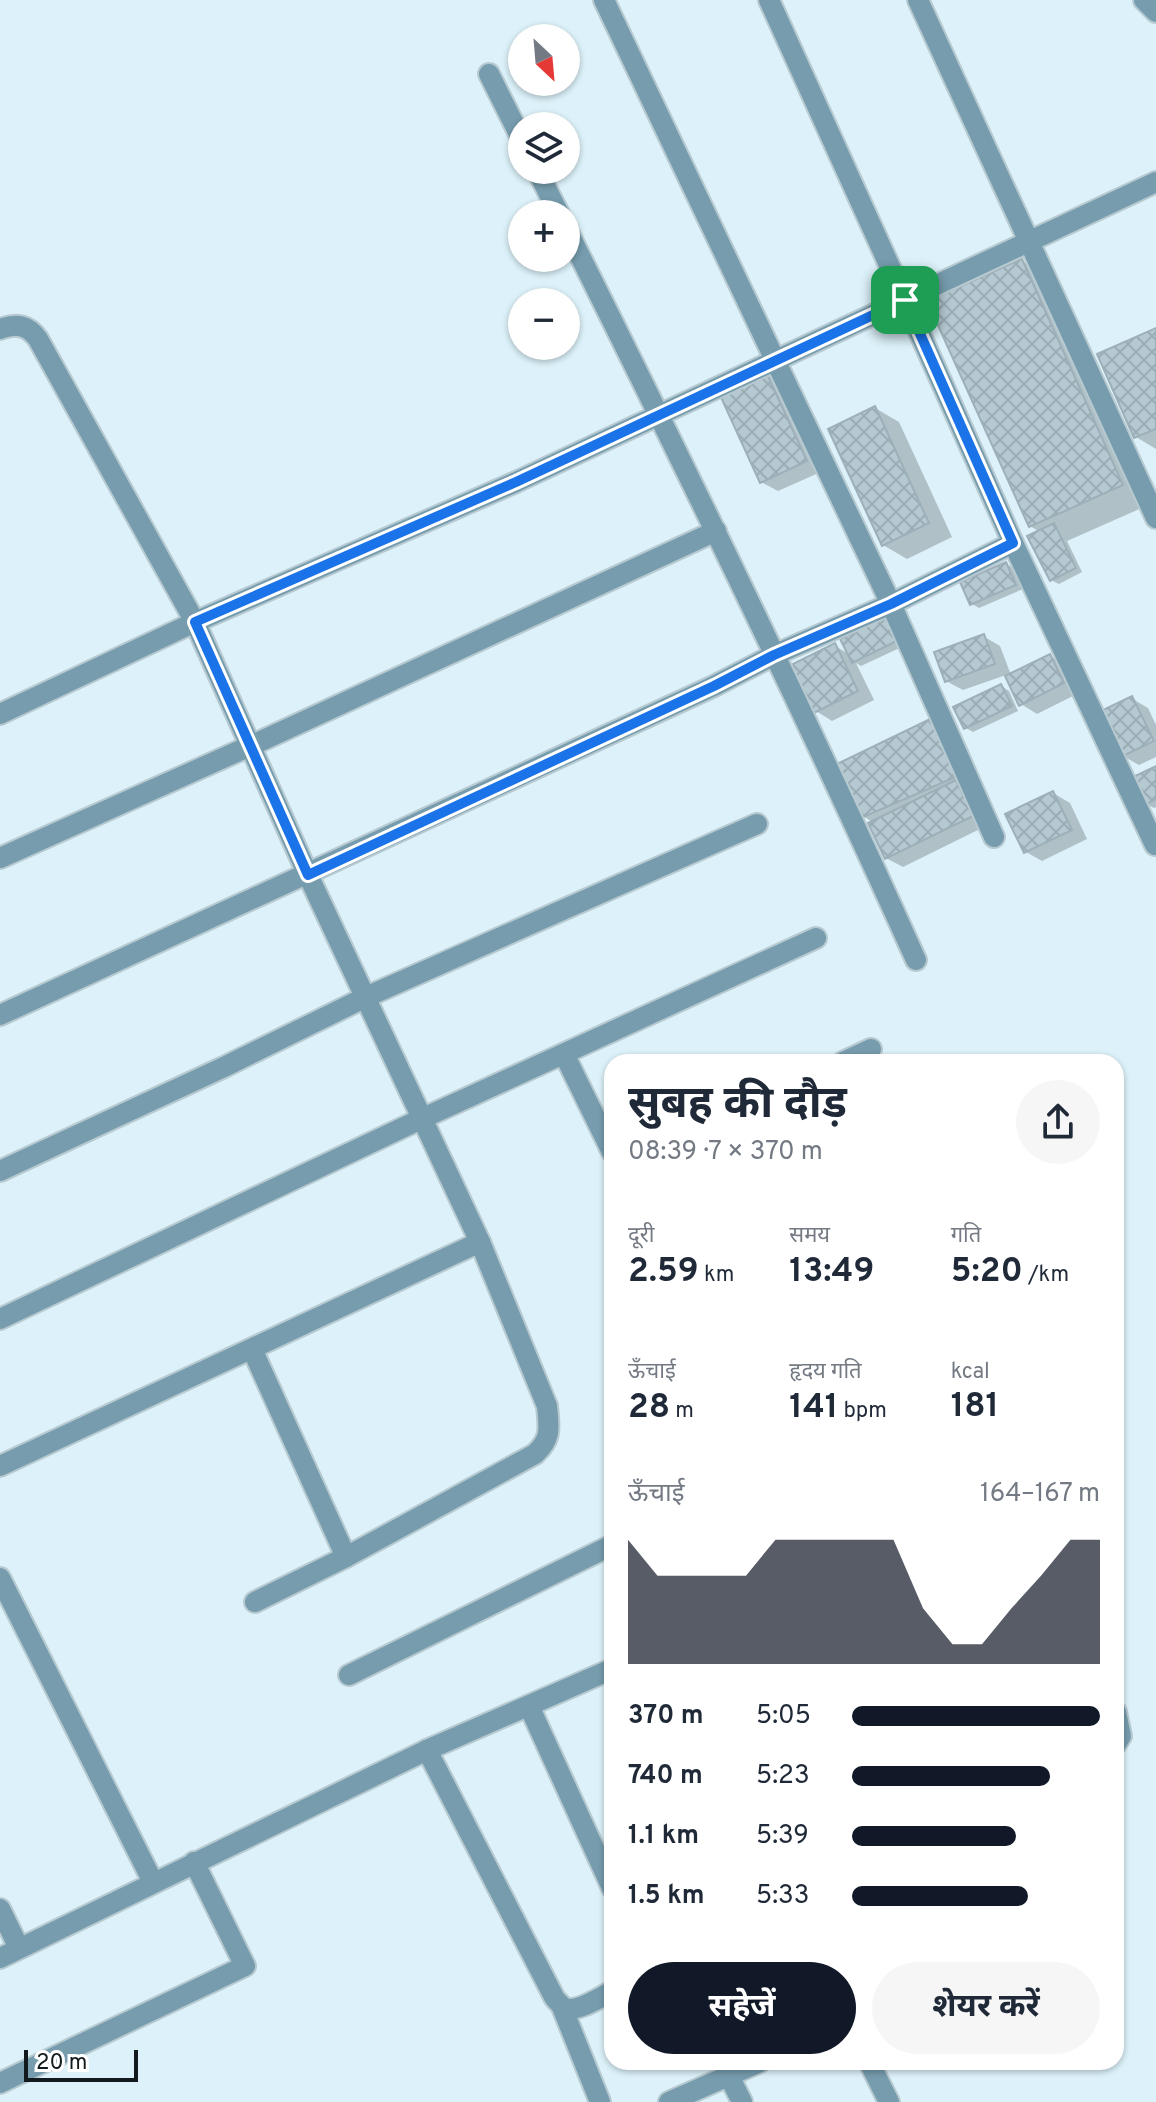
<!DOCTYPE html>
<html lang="hi">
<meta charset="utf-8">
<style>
:root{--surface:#fff;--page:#f6f6f7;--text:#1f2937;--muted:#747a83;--accent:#111827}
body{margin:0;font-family:Overpass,"Noto Sans Devanagari",sans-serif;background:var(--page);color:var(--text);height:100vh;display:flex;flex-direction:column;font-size:30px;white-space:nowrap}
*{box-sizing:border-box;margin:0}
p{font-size:26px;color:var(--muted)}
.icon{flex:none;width:44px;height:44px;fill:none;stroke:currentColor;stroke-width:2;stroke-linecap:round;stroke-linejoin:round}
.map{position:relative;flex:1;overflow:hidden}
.side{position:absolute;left:604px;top:1054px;width:520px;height:1016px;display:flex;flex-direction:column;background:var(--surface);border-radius:24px;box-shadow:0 2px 6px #0004}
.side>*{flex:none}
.needle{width:52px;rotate:154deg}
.buttons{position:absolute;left:508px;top:24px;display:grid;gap:16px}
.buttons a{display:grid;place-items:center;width:72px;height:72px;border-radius:50%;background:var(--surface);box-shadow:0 2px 6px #0004;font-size:40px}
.scale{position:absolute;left:24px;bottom:20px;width:114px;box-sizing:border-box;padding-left:8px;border:4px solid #121a1d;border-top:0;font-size:22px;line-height:28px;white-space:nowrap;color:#121a1d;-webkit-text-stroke:6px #fff;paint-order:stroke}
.pin{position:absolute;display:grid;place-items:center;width:68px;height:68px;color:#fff;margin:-34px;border-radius:16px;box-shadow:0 4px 12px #0006}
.round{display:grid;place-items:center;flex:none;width:84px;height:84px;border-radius:42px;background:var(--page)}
.head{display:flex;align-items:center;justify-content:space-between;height:136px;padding:0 24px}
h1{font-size:44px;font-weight:700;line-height:60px}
.stats{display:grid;grid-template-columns:repeat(3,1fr);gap:12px;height:136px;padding:8px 24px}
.stats div{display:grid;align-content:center}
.stats b{font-size:34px;font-weight:700}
.stats small{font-size:22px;font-weight:400}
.stats p{font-size:22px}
.chart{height:224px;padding:16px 24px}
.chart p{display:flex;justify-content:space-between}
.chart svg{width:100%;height:144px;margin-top:8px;fill:var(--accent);opacity:.7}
.action{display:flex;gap:16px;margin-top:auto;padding:16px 24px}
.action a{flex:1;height:92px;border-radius:48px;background:var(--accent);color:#fff;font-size:32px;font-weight:700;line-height:92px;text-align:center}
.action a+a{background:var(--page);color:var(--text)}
ul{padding:0 24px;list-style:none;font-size:26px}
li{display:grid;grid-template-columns:128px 96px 1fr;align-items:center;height:60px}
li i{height:20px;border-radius:10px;background:var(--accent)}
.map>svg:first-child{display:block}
.shadow{fill:#0003}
.building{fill:url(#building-cross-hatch);stroke:#9db0b9;stroke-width:2}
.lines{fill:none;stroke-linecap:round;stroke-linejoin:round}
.minor-casing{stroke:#b8cad1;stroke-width:24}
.minor{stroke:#769cad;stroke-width:20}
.route-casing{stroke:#fff;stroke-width:16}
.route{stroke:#1a73e8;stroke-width:10}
</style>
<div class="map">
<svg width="1156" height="2102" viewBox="0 0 1156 2102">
<defs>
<pattern id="building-cross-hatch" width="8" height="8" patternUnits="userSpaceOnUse" patternTransform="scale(2)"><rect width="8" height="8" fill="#b5c9d2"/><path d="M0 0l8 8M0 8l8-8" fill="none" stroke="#9bacb4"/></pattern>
</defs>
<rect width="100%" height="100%" fill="#dcf1f9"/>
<!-- shadow -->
<g class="shadow">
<path d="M1022 261 1053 279 1153 503 1067 541 1082 572 1059 584 1051 580 1040 532 1030 526Z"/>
<path d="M1156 330V449L1136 437Z"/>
<path d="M766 374 782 383 823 471 778 491 761 482Z"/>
<path d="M875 408 899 422 952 537 907 559 883 545Z"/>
<path d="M1006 564 1014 568 1023 589 979 608 972 604Z"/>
<path d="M887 618 906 645 861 666 856 663 874 700 832 721 816 711 835 646 849 654Z"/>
<path d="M983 636 1000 646 1011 675 1050 656 1066 666 1079 693 1037 714 1021 704 1006 675 963 690 946 681Z"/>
<path d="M1001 686 1009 691 1018 711 973 732 966 728Z"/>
<path d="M1131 698 1148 708 1156 725V757L1139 765 1123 756Z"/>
<path d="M930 721 946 731 988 825 903 867 886 858 874 823 863 816Z"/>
<path d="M1156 768V807L1154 808 1146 804Z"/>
<path d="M1053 793 1070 803 1087 839 1042 861 1026 852Z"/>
</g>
<!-- building -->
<g class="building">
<path d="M1022 259 1123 485 1029 527 927 301Z"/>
<path d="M1156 328V429L1134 438 1097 354Z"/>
<path d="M766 372 807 461 760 483 719 393Z"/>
<path d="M875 406 929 523 882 546 828 429Z"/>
<path d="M1054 523 1076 568 1050 581 1027 536Z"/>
<path d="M1006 562 1016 585 970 605 960 582Z"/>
<path d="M887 616 899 640 852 663 840 639Z"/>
<path d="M984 634 995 664 945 682 934 652Z"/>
<path d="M835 643 858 691 814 713 791 665Z"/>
<path d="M1050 654 1064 683 1019 706 1005 676Z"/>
<path d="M1001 684 1012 706 964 729 953 707Z"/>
<path d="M1132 696 1154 741 1121 757 1099 712Z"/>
<path d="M930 719 958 776 861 818 837 764Z"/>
<path d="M1156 766V799L1145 805 1131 778Z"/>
<path d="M956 780 973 816 885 859 868 823Z"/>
<path d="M1053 791 1072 830 1024 853 1005 814Z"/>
</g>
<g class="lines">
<!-- minor casing -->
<g class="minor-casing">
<g id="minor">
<path d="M604 0 891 604 994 837"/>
<path d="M769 0 905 300 1013 543 1155 845"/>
<path d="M918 0 1156 518"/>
<path d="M1144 0 1156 12"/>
<path d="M489 74 522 140"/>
<path d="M537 170 559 214"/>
<path d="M566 228C687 470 805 713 916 960"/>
<path d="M0 329C17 323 28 325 38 339L195 622 308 875 480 1242 547 1406C549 1428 552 1438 535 1454L346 1557 255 1602"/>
<path d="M0 714 195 622 516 482 1156 182"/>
<path d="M0 858 250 746 716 531"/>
<path d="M0 1015 714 686 774 655 891 604 1013 543"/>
<path d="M564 1054 612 1152"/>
<path d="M843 1062 871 1049"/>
<path d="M0 1171 224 1067 366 997 757 824"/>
<path d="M0 1319 421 1119 816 938"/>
<path d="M252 1349 346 1557"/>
<path d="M0 1466 480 1242"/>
<path d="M0 1578 153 1882"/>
<path d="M349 1675 612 1545"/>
<path d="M529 1706 612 1888"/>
<path d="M1116 1712 1121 1736 1116 1744"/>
<path d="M427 1750 554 1997C555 1999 562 2006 563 2007 575 2014 601 1997 612 1991"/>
<path d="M0 1909 19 1948"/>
<path d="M0 1958 427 1750 612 1669"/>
<path d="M562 2007 600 2102"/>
<path d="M869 2062 889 2102"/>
<path d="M729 2076 742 2102"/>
<path d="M0 2083 245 1966 194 1862"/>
<path d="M669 2102 760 2062"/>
</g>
</g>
<!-- minor -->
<use href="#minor" class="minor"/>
</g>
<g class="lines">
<!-- route casing -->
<g class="route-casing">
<path id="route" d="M905 300 1013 543 891 604 774 655 714 686 308 875 195 622 516 482Z"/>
</g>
<!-- route -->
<use href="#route" class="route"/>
</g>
</svg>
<div class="buttons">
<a><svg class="needle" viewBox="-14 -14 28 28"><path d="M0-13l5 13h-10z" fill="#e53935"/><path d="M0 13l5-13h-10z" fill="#747a83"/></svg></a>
<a><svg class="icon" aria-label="layers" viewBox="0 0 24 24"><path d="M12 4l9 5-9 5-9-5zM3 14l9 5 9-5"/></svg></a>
<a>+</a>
<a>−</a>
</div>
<div class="scale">20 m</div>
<div class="pin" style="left:905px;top:300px;background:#1e9e55"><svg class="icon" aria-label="arrive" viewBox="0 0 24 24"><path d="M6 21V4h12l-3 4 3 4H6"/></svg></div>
<section class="side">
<div class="head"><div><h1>सुबह की दौड़</h1><p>08:39 · 7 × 370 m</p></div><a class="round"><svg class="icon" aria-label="share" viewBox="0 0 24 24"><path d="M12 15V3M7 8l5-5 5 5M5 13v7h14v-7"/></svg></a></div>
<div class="stats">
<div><p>दूरी</p><b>2.59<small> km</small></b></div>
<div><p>समय</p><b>13:49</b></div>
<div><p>गति</p><b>5:20<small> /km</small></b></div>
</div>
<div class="stats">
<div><p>ऊँचाई</p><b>28<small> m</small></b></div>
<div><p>हृदय गति</p><b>141<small> bpm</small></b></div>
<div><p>kcal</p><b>181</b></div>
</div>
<div class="chart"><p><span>ऊँचाई</span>164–167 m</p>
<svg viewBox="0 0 160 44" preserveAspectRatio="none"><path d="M0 44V6L10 17L20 17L30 17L40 17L50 6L60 6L70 6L80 6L90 6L100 27L110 38L120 38L130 27L140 17L150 6L160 6V44z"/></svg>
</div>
<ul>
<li><b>370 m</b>5:05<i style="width:100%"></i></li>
<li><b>740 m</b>5:23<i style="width:80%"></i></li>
<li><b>1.1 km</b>5:39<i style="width:66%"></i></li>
<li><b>1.5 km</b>5:33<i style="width:71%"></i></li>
</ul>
<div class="action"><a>सहेजें</a><a>शेयर करें</a></div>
</section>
</div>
